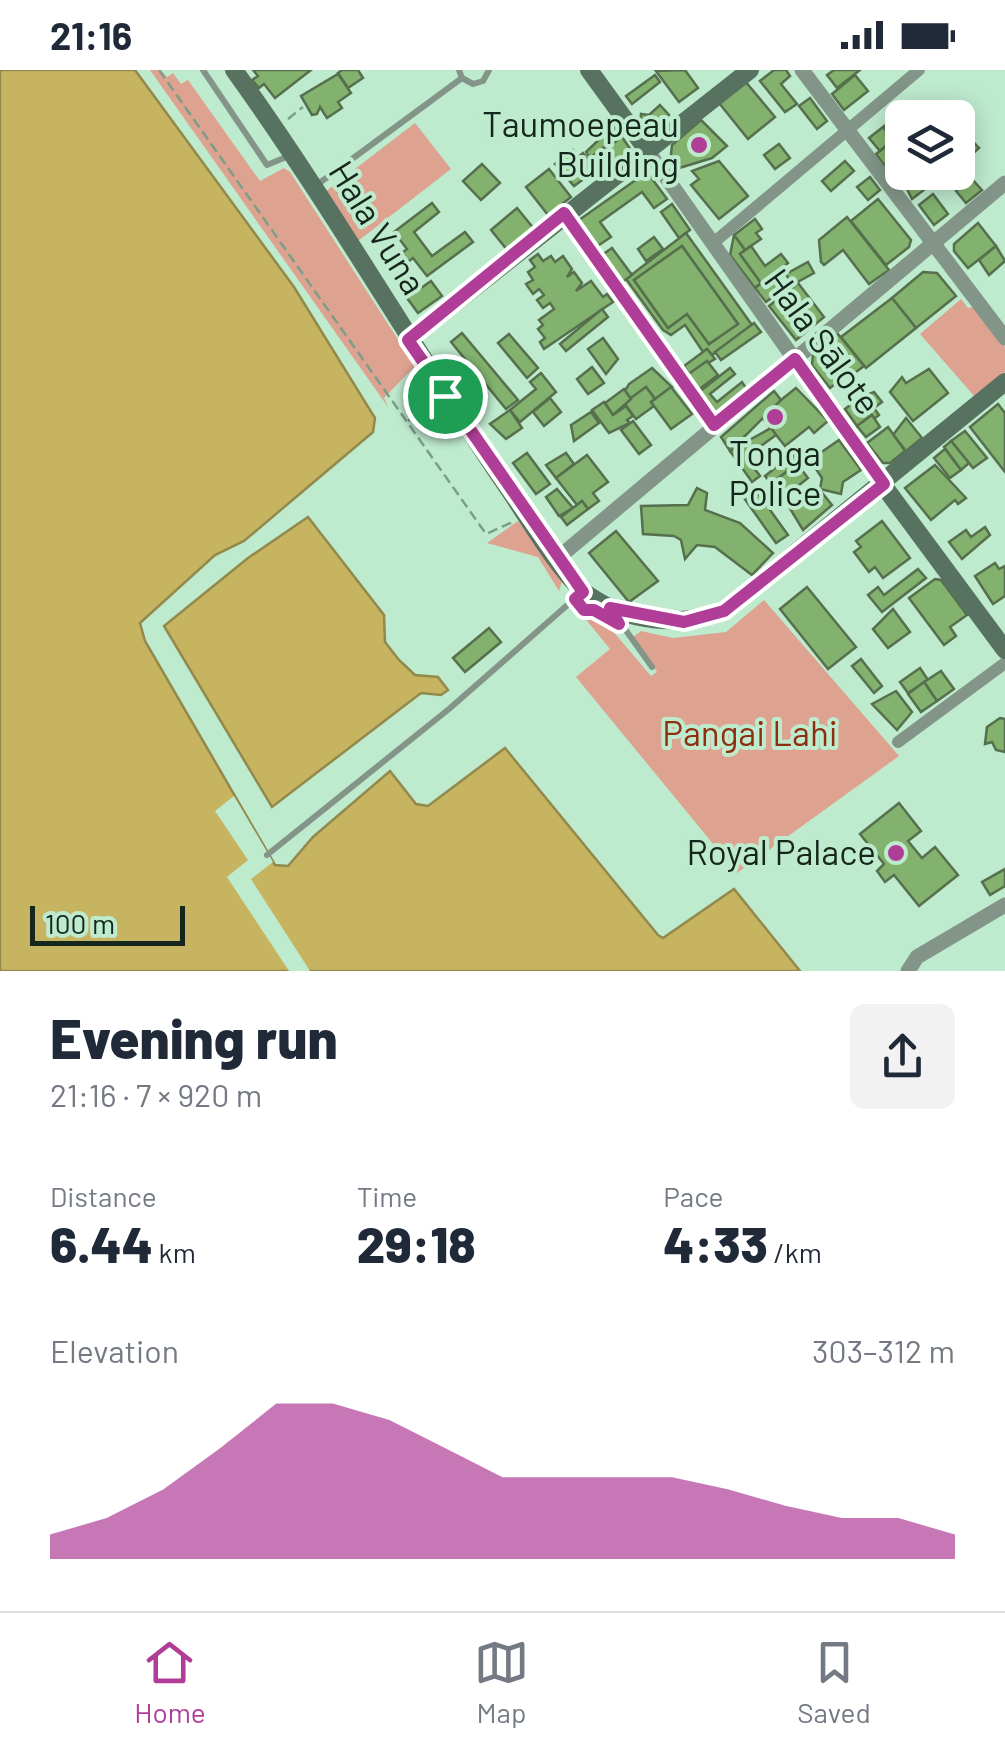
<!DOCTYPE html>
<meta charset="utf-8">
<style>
:root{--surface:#fff;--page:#f2f2f3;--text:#1f2937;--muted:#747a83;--line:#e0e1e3;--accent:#b03e98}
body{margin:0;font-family:Barlow,sans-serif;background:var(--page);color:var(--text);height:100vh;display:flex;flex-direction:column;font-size:38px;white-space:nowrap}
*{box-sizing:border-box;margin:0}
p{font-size:32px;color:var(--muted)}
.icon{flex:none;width:55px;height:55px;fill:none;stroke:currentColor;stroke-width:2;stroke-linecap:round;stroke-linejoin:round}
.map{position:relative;height:901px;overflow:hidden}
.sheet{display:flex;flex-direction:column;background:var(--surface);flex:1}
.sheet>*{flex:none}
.fabs{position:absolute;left:885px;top:30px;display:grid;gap:20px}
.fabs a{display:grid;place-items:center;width:90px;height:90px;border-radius:15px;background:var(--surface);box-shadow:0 5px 25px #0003;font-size:50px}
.scale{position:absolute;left:30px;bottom:25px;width:155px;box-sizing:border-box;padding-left:10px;border:5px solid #15261c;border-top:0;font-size:28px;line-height:35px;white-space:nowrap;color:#15261c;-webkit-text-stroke:8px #beeace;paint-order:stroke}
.pin{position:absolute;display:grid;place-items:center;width:85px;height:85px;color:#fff;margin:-42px;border:5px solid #fff;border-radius:50%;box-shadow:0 2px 10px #0007}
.round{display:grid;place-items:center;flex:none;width:105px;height:105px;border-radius:15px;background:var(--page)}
.overview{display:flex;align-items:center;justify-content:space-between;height:170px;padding:0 50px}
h1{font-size:55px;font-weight:800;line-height:75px}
.metrics{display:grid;grid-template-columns:repeat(3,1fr);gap:15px;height:170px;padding:10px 50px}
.metrics div{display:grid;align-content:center}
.metrics b{font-size:50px;font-weight:800}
.metrics small{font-size:28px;font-weight:400}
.metrics p{font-size:28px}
.chart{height:280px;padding:20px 50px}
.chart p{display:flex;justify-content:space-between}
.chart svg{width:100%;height:180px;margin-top:10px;fill:var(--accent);opacity:.7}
.status{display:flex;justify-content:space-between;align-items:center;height:70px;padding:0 50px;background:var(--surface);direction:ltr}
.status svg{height:28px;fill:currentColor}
.dock{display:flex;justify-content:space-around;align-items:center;height:140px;border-top:2px solid var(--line);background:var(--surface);font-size:28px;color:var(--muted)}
.dock a{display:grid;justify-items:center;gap:5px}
.dock .active{color:var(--accent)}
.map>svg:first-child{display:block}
.green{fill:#dea290}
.water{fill:#c7b460;stroke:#92894c;stroke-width:2.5}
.pier{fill:#beeace}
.building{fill:#82b26e;stroke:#566f4d;stroke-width:2.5;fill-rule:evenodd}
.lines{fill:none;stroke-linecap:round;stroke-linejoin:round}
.path{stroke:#7c9e89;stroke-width:2.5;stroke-dasharray:10 5;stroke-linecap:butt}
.service{stroke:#839589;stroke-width:6}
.minor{stroke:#839589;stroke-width:12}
.tertiary{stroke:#839589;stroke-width:15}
.secondary{stroke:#577261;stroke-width:18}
.route-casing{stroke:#fff;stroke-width:20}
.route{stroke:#b03e98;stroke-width:12}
.poi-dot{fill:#b03e98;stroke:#beeace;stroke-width:4}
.labels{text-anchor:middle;stroke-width:8;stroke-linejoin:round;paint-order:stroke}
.poi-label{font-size:35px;fill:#15261c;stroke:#beeace;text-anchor:end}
.street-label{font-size:35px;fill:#15261c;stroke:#beeace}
.park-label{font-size:35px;fill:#8f2e0e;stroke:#beeace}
</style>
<div class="status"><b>21:16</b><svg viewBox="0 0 49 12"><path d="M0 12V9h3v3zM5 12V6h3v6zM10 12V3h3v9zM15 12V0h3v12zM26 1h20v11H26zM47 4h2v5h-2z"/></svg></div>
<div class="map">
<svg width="1005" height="901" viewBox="0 0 1005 901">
<rect width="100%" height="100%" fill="#beeace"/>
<!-- green -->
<g class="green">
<path d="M150 0H161L167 7 173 3 181 14 188 10 260 111 284 98 290 102 415 296 384 328 388 337Z"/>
<path d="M415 53 451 99 358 171 325 122Z"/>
<path d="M961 229 968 238 973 237 1005 277V302L975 327 920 264Z"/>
<path d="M518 451 562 511 559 521 538 487 487 473Z"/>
<path d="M764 530 899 686 737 803 576 607 610 579 583 546 588 543 611 559 651 606 657 602 633 567 641 561 673 568 726 562Z"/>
</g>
<!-- water -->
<g class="water">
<path d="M0 0H135L294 217 375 348 373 362 244 471 215 485 140 553 145 571 275 795 288 796 313 767 390 701 416 734 428 736 505 678 658 865 663 868 734 819 800 901H0Z"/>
<path d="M308 447 384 545 385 572 399 590 415 605 438 607 448 620 441 625 421 623 272 737 164 556 248 488Z"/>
</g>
<!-- pier -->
<path class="pier" d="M234 726 273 792 251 809 310 901H289L227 807 248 790 215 741Z"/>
<!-- building -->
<g class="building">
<path d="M253 0H311L275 28 264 14 259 18 252 10 258 6Z"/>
<path d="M342 0H358L363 8 348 18 338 3Z"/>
<path d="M685 0 698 18 679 32 656 1Z"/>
<path d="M774 0H786L790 6 781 14 797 34 785 42 760 11Z"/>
<path d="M834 0H860L837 18 827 5Z"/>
<path d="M338 4 351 23 338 32 342 38 327 48 320 37 317 44 312 45 301 26Z"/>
<path d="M655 5 660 12 632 34 626 26Z"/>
<path d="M855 5 868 21 844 40 832 24Z"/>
<path d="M745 11 775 47 748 69 719 33Z"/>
<path d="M810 28 827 51 817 59 799 36Z"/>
<path d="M660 35 669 45 654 58 640 57 641 44 649 45Z"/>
<path d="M892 49 902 61 897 73 883 57Z"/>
<path d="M701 50 727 76 712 88 676 99 670 93 672 75Z"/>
<path d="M613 56 620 65 590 88 586 82Z"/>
<path d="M883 57 893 70 880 81 869 68Z"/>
<path d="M961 59 979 78 968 88 958 76Z"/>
<path d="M622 67 633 83 601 106 590 90Z"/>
<path d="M894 70 902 81 884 95 876 84Z"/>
<path d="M779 74 790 88 775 99 764 85Z"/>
<path d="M573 80 578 87 583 83 596 100 574 116 555 94Z"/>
<path d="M902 83V102H947L912 129 902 109 899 112 886 96Z"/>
<path d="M719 91 748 126 719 149 691 115 699 109 692 101Z"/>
<path d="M845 91 854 101 831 121 822 111Z"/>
<path d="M482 94 500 113 481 130 463 111Z"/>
<path d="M549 99 571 127 548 145 526 117Z"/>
<path d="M647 102 667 129 654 138 642 122 600 152 611 167 596 177 579 150Z"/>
<path d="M870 107 880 120 868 130 857 117Z"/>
<path d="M971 108 982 120 966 133 956 121Z"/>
<path d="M933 124 948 144 934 155 919 135Z"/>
<path d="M878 129 911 170 909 177 886 195 851 151Z"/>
<path d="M432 133 439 142 414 162 432 186 465 162 473 172 427 206 413 188 405 194 398 186 407 179 394 162Z"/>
<path d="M672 134 690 160 679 168 661 142Z"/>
<path d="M517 138 535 160 508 181 491 160Z"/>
<path d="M847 147 889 200 869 214 843 180 824 195 821 192 819 170Z"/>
<path d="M755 149 762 159 756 163 761 169 745 180 734 165Z"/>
<path d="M978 153 996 176 968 198 954 181V174Z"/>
<path d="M686 163 752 255 712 285 707 279 703 282 685 255 671 265 663 260 626 209ZM682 176 738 254 709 274 687 244 668 258 634 210Z"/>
<path d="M734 165 745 180 740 184 761 213 755 218 730 185Z"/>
<path d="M654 167 663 179 646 191 638 179Z"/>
<path d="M682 176 738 254 709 274 687 244 668 258 634 210Z"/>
<path d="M751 176 765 196 781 184 788 193 761 213 740 184Z"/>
<path d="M996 176 1005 191 989 205 979 190Z"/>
<path d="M612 178 632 205 621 213 602 185Z"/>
<path d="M538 184 543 191 551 186 555 192 563 186 572 199 567 207 574 202 582 213 576 221 591 211 603 227 607 224 613 232 544 279 540 272 545 268 538 259 543 255 539 250 554 239 550 233 543 238 537 230 544 225 539 219 533 224 526 214 533 210 528 202 535 197 530 190Z"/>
<path d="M808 192 814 203 792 215 786 204Z"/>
<path d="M781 198 786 204 780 208 786 217 766 232 755 218Z"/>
<path d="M923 202 937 203 956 226 916 258 892 228Z"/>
<path d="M431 211 442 226 418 243 407 228Z"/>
<path d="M798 213 824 247 796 270 769 236Z"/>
<path d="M892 228 916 258 866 298 841 267Z"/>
<path d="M602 239 608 247 566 281 560 274Z"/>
<path d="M754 253 761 262 721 290 715 282Z"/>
<path d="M462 263 518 330 506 339 451 272Z"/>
<path d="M509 264 538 298 527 308 498 273Z"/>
<path d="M838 264 864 296 852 305 826 274Z"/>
<path d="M603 268 618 289 606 304 588 279Z"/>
<path d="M826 274 837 288 827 296 839 311 830 318 812 295 813 284Z"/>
<path d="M707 279 715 289 689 304 684 296Z"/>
<path d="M707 291 718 305 698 320 687 305Z"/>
<path d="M592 297 604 313 588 324 577 309Z"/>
<path d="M652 298 672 317 655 329 646 317 631 329 625 321 629 314Z"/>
<path d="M730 298 735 304 710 324 717 332 742 312 746 318 715 343 699 322Z"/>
<path d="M929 299 948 323 913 351 890 322 902 307 906 313Z"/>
<path d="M541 303 556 322 520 352 510 340 536 319 530 312Z"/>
<path d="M646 317 655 329 651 332 654 336 636 349 624 333Z"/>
<path d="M671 317 692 344 671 359 651 332Z"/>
<path d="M796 318 828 351 814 363 809 357 785 376 761 346Z"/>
<path d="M624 319 631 329 613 345 605 333Z"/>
<path d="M774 321 781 330 730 381 721 367Z"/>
<path d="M874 322 882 332 874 338 879 345 874 349 859 328Z"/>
<path d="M550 328 561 342 544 356 533 342Z"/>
<path d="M859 328 872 345 857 356 845 339Z"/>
<path d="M604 332 613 345 626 336 633 346 627 350 630 353 609 363 592 340Z"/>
<path d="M998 334 1005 343V402L970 357Z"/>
<path d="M510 340 522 358 506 369 490 354Z"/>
<path d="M591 342 599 353 574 371 571 355Z"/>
<path d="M872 345 880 357 866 367 857 356Z"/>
<path d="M906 348 922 368 906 381 893 365Z"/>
<path d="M633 351 651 375 639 384 621 360Z"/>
<path d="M888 357 905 381 890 393H883L867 373Z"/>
<path d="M771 358 776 365 746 387 760 406 752 412 730 381Z"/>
<path d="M965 361 987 388 973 398 951 371Z"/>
<path d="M839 370 861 400 843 412 841 424 820 419 822 408 810 390Z"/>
<path d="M951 371 969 393 961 400 944 377Z"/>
<path d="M945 379 961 400 950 408 934 388Z"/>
<path d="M527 383 550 414 536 424 513 393Z"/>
<path d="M566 383 574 394 556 408 546 395Z"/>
<path d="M793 384 799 392 771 414 765 406Z"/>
<path d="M587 385 608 412 593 423 599 431 588 439 582 431 577 435 556 408Z"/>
<path d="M797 394 808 408 784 427 773 412Z"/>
<path d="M935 395 966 428 958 434 955 430 931 450 905 418Z"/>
<path d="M697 418 707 423 705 440 740 453 773 483 752 505 715 477 697 475 685 489 681 470 674 466 643 464 641 436 688 435Z"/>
<path d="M557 419 573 438 559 446 546 427Z"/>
<path d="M755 419 788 465 776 473 744 428Z"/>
<path d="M819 419 832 435 803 460 789 437Z"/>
<path d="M582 431 588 439 567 455 561 447Z"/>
<path d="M882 451 910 488 883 508 875 497 869 502 854 482 861 477 856 471Z"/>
<path d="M985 457 990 465 962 489 949 472 966 460 971 467Z"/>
<path d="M616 461 658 511 629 532 589 483Z"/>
<path d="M995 493 999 499 1005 496V526L993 534 975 506Z"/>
<path d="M918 499 926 508 882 542 868 525 878 517 884 525Z"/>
<path d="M935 509 941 510 967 545 950 557 956 566 944 575 909 528Z"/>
<path d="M807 517 856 577 828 599 780 539Z"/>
<path d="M893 539 910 562 888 578 873 559Z"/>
<path d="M489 558 501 572 465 602 453 588Z"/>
<path d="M861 589 882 616 874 623 852 596Z"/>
<path d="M920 598 928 610 908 623 900 612Z"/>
<path d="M941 601 954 619 937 631 924 612Z"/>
<path d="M924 612 937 631 921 642 908 624Z"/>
<path d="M896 621 912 642 897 660 872 634Z"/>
<path d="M1000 648 1005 649V682L996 680 992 672 985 674 987 657Z"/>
<path d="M899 733 921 761 908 771 922 788 935 777 958 805 919 836 894 805 885 812 877 801 884 794 860 764Z"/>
<path d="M1005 799V816L990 825 982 812Z"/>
</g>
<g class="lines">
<!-- path -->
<g class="path">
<path d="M159 0 486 464 515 451"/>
<path d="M288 49 303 37"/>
<path d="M408 351 435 333"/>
</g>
<!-- service -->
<g class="service">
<path d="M203 0 267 95 291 85"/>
<path d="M459 0 462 8 473 14 483 11 489 0"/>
<path d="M314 117 462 8"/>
<path d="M615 545 652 597"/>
<path d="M267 785 449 639 581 523"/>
</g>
<!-- minor -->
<g class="minor">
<path d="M565 143 714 355"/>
<path d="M712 174 919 0"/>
<path d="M898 672 1005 593"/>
</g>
<!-- tertiary -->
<g class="tertiary">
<path d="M802 0 1005 268"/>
<path d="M647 80 883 415"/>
<path d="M558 488 1005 113"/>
<path d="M908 901 917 887 1005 835"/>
</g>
<!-- secondary -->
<g class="secondary">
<path d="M234 0C329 132 410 273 501 408 522 437 560 505 587 524 627 553 679 557 724 541L1005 312"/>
<path d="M589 0 647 80"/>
<path d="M408 270 750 0"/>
<path d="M883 415 1005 580"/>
</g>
</g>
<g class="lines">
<!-- route casing -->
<g class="route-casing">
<path id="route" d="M564 143 714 355 795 289 884 414 724 541 684 552 610 538 619 554 594 540H584L575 529 583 522 408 270Z"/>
</g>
<!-- route -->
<use href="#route" class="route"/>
</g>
<!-- markers -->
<g class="poi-dot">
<circle cx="699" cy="75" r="10"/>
<circle cx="775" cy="347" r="10"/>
<circle cx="896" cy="783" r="10"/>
</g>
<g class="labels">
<!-- poi labels -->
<g class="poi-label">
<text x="679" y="67">Taumoepeau<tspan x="679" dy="40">Building</tspan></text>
<text x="775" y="396" text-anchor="middle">Tonga<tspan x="775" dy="40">Police</tspan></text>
<text x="876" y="795">Royal Palace</text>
</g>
<!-- street labels -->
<g class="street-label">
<text transform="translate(377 158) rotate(58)" y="12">Hala Vuna</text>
<text transform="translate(822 272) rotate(54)" y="12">Hala Sālote</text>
</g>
<!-- park labels -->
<g class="park-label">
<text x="750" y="676">Pangai Lahi</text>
</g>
</g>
</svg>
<div class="fabs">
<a><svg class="icon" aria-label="layers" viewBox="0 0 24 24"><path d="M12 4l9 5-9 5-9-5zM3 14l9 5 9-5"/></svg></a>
</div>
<div class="scale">100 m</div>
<div class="pin" style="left:445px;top:326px;background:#1e9e55"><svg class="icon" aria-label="arrive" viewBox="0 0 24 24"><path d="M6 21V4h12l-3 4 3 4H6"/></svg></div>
</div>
<section class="sheet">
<div class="overview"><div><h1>Evening run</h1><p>21:16 · 7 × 920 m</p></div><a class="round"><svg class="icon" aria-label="share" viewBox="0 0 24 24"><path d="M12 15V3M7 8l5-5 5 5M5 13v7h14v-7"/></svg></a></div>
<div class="metrics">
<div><p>Distance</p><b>6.44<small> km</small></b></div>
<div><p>Time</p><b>29:18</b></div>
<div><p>Pace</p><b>4:33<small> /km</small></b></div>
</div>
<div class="chart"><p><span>Elevation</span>303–312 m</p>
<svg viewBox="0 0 160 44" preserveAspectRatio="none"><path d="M0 44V38L10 34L20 27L30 17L40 6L50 6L60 10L70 17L80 24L90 24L100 24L110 24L120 27L130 31L140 34L150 34L160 38V44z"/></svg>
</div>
</section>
<nav class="dock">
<a class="active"><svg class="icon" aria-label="home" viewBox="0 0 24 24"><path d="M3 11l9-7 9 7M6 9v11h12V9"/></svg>Home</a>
<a><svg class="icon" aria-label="map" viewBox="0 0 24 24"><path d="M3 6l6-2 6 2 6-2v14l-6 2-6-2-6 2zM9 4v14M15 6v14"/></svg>Map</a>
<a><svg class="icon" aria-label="saved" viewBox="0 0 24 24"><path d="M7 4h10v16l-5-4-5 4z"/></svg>Saved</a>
</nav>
